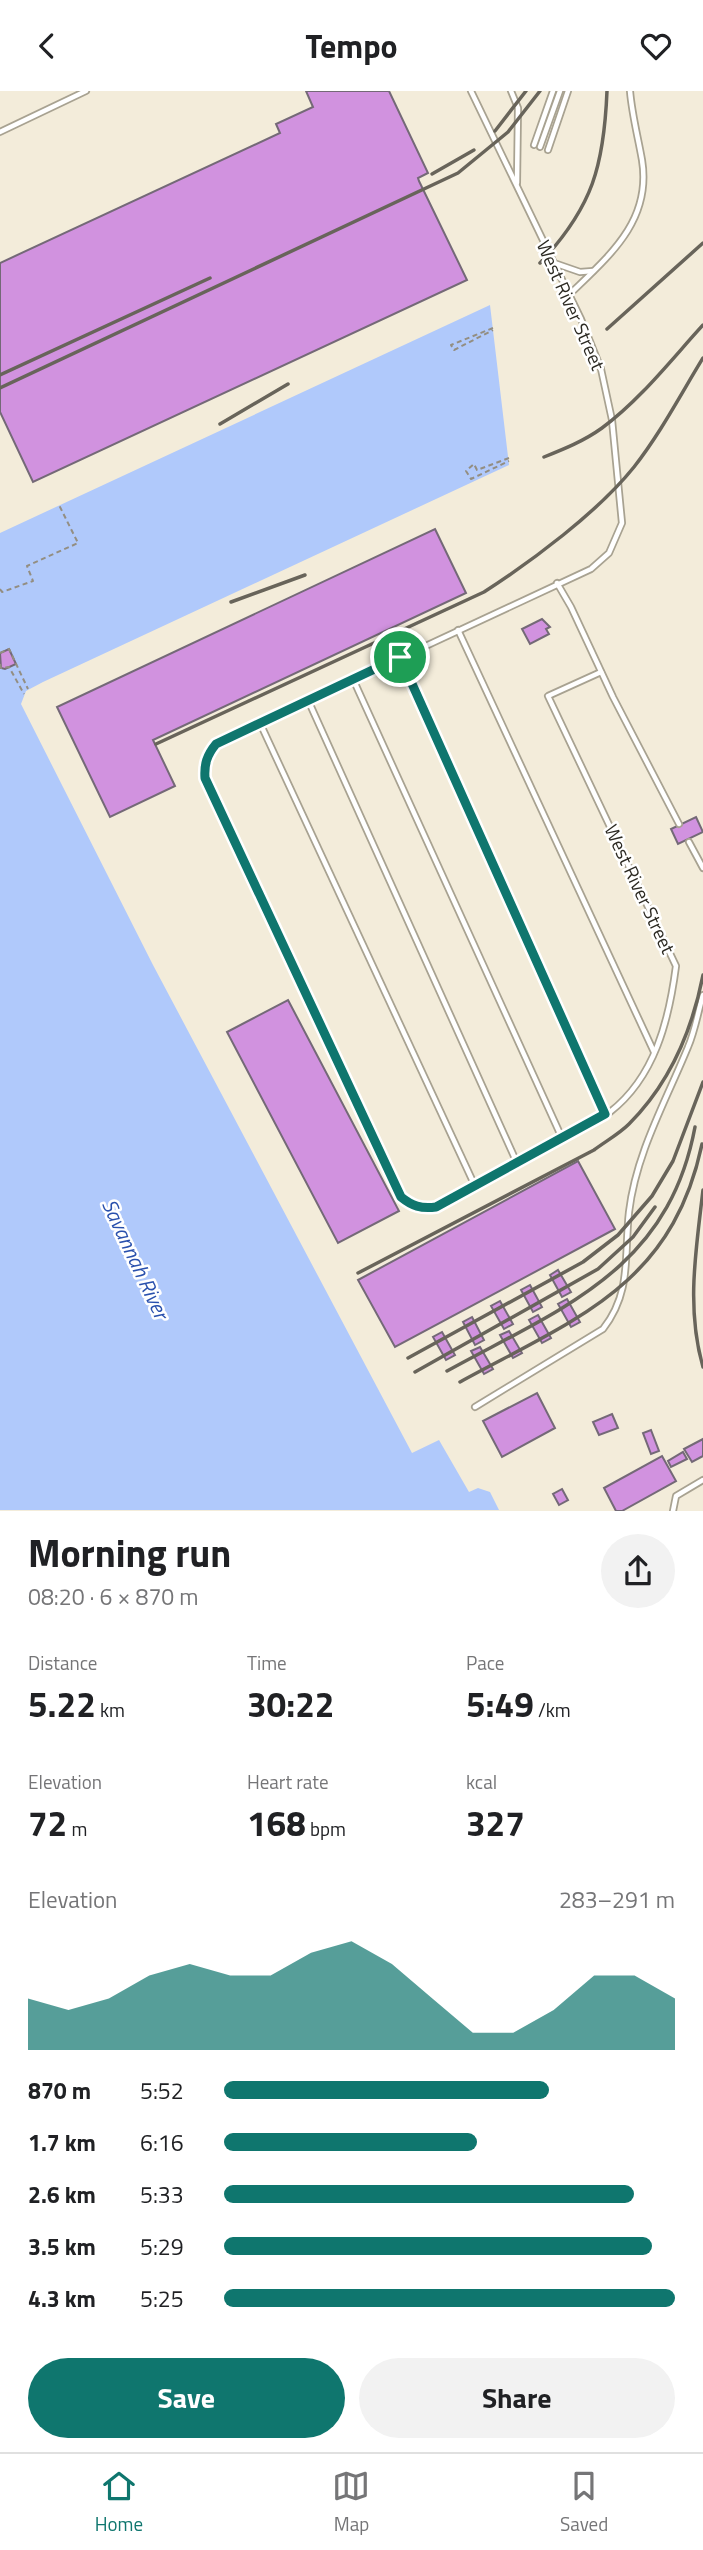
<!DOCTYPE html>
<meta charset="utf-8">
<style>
:root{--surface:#fff;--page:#f2f2f2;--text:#202124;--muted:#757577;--line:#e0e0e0;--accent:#0f766e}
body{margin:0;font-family:"Titillium Web",sans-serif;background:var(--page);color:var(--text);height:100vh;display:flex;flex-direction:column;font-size:26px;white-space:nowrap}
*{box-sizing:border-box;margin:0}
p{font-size:23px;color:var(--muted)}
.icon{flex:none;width:38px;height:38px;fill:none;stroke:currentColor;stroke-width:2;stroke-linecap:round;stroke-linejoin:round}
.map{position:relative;height:1420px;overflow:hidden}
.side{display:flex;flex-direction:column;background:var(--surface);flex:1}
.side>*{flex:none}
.pin{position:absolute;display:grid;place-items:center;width:60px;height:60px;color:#fff;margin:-30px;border:4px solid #fff;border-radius:50%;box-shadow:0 2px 7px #0007}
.round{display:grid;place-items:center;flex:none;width:74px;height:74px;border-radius:37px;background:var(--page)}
.head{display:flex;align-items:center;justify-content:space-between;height:119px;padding:0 28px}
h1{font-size:38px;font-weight:700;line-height:52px}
.figures{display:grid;grid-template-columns:repeat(3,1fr);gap:10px;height:119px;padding:7px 28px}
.figures div{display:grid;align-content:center}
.figures b{font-size:35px;font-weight:700}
.figures small{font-size:19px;font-weight:400}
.figures p{font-size:19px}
.chart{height:196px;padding:14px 28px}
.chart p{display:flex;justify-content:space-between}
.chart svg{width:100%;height:126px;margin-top:7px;fill:var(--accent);opacity:.7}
.primary-button{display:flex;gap:14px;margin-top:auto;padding:14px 28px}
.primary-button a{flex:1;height:80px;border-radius:42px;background:var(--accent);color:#fff;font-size:28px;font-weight:700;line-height:80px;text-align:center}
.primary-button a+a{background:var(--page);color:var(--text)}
ul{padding:0 28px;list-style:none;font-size:23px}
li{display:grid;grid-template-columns:112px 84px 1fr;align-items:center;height:52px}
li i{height:18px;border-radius:9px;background:var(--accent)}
header{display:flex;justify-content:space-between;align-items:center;height:91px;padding:0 28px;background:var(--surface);font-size:32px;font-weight:700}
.tabs{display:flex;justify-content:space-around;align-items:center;height:98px;border-top:2px solid var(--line);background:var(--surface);font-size:19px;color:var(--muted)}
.tabs a{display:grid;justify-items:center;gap:4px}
.tabs .selected{color:var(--accent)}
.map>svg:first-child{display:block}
.water{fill:#b0c9fb}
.building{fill:#d192df;stroke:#746977;stroke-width:2}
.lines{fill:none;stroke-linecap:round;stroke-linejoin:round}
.lane-casing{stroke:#a8a291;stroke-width:8}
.path{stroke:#938e82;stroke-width:2;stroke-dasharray:5 3.5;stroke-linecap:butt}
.lane{stroke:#fff;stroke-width:4.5}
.rail{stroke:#68645a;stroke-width:3.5}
.route-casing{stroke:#fff;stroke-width:14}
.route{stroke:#0f766e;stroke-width:9}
.labels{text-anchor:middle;stroke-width:5;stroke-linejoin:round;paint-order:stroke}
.street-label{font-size:19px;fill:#2c2a23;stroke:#fff}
.water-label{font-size:21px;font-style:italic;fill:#2950ad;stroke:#fff}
</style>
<header><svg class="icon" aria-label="back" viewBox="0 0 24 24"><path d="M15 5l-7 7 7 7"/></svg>Tempo<svg class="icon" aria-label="heart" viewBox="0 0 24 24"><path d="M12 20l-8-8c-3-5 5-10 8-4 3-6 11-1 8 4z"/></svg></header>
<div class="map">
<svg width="703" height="1420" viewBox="0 0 703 1420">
<rect width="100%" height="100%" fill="#f3ecda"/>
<!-- water -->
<path class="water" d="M490 214 509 374 43 591 26 600 21 613 153 874 412 1362 439 1349 469 1401 478 1397 490 1401 499 1419H0V442Z"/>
<!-- building -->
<g class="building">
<path d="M306 0H389L428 82 418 87 419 90 467 189 33 391 0 321V172L280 42 276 33 313 16Z"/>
<path d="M435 438 466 502 153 649 175 695 110 726 57 616Z"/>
<path d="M542 528 550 536 546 538 549 543 530 553 522 538Z"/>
<path d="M9 558 16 573 5 578 1 577 0 562Z"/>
<path d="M696 726 703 741 678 753 671 738Z"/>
<path d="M288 909 399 1120 338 1152 227 941Z"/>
<path d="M578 1070 615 1138 395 1256 358 1189Z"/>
<path d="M558 1179 571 1201 562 1206 550 1184Z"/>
<path d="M530 1194 542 1216 533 1221 521 1199Z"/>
<path d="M567 1208 580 1231 571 1236 558 1213Z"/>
<path d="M500 1210 513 1233 504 1238 491 1215Z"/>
<path d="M538 1224 551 1247 542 1252 529 1229Z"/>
<path d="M472 1226 484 1249 475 1254 463 1231Z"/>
<path d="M509 1240 522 1262 513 1267 500 1244Z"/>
<path d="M442 1241 455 1264 446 1269 433 1246Z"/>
<path d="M480 1256 493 1278 484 1283 471 1260Z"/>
<path d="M537 1302 555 1337 502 1366 483 1330Z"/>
<path d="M612 1323 618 1337 599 1344 593 1331Z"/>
<path d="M651 1339 659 1360 651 1363 643 1342Z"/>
<path d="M703 1348V1365L692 1371 684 1358Z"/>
<path d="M683 1361 687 1368 671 1376 668 1370Z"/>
<path d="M662 1365 676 1390 622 1420H616L604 1397Z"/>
<path d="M562 1398 568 1409 559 1414 553 1403Z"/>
</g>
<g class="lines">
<!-- lane casing -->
<g class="lane-casing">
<g id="lane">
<path d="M471 0 581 228 601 278 612 329 622 432 609 462 591 478 226 648C209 656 204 669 205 687L401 1106C412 1115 421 1118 436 1116L610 1021C655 986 669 929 676 875L548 605 601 581"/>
<path d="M511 0 518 17 517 92"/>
<path d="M0 41 86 0"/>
<path d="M534 54 553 0"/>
<path d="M540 56 560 0"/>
<path d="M548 59 568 0"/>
<path d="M554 172 580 181 593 180"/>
<path d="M569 204C609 165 652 130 642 69 638 46 632 24 630 0"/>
<path d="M557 492 571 516 613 606 679 733"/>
<path d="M458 539 654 961"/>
<path d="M400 566 605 1023"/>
<path d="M353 588 562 1047"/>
<path d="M308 609 517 1072"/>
<path d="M260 632 475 1095"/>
<path d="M689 751 703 777"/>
<path d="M475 1316 603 1238C632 1201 624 1165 629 1121 636 1062 666 1010 688 956 695 940 698 921 703 904"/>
<path d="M673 1420 676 1405 703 1389"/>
</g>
</g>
<!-- path -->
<g class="path">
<path d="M493 237 451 254 454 259 493 239"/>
<path d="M509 367 477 379 474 373 466 380 471 388 509 370"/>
<path d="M0 498 2 501 33 490 27 475 78 452 59 414"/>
<path d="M0 562 9 558 28 598"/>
<path d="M0 573 1 577 9 576 24 603"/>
</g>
<!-- lane -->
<use href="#lane" class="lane"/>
<!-- rail -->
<g class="rail">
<path d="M495 40 526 0"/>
<path d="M432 83 474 59"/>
<path d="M540 172C593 116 604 74 607 0"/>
<path d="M607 238 703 152"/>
<path d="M0 284 210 187"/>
<path d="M0 297 458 82 508 41 540 0"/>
<path d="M220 333 288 293"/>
<path d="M544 366C564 358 584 350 602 337 640 309 671 269 703 234"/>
<path d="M231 511 305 484"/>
<path d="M156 653 484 501C532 470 598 421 634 376 660 343 681 303 703 267"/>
<path d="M703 1099C696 1159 686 1217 703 1276"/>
<path d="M358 1182 594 1059C606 1050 619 1043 629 1033 670 992 692 940 703 884"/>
<path d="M408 1267 583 1171 618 1144 652 1105 673 1070 703 991"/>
<path d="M447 1280C561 1217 668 1180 695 1036"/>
<path d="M415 1281 598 1178 633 1146 655 1116"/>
<path d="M460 1291C575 1228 672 1195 702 1053"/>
</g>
</g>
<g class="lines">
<!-- route casing -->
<g class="route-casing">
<path id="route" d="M400 566 605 1023 436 1116C421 1118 412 1115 401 1106L205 687C204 673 207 664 216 653Z"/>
</g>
<!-- route -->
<use href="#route" class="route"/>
</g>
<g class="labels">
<!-- street labels -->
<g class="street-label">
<text transform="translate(571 214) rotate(66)" y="7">West River Street</text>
<text transform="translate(640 798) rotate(65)" y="7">West River Street</text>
</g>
<!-- water labels -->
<g class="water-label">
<text transform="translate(135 1168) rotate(65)" y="7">Savannah River</text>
</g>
</g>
</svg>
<div class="pin" style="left:400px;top:566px;background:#1e9e55"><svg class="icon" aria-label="arrive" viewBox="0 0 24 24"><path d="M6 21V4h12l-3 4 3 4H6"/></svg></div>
</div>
<section class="side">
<div class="head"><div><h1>Morning run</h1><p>08:20 · 6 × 870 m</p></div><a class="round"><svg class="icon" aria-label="share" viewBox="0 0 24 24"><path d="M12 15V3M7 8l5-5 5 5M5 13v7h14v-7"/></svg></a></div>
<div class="figures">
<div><p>Distance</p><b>5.22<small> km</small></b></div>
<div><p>Time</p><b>30:22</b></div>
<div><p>Pace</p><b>5:49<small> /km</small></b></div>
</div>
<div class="figures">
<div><p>Elevation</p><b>72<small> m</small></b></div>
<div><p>Heart rate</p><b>168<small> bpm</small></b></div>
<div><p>kcal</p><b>327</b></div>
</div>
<div class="chart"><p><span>Elevation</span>283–291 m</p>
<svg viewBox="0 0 160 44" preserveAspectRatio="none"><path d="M0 44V26L10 30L20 26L30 18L40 14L50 18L60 18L70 10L80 6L90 14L100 26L110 38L120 38L130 30L140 18L150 18L160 26V44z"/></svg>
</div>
<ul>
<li><b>870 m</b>5:52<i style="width:72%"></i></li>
<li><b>1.7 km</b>6:16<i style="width:56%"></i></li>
<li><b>2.6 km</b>5:33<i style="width:91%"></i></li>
<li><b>3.5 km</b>5:29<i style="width:95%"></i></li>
<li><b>4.3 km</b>5:25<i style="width:100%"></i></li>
</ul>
<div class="primary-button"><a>Save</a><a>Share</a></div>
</section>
<nav class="tabs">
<a class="selected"><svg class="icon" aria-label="home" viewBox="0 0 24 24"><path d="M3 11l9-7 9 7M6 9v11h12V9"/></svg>Home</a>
<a><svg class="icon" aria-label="map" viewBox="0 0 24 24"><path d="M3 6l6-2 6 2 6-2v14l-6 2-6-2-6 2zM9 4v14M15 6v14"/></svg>Map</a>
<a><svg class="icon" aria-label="saved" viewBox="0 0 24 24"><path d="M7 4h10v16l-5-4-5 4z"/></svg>Saved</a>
</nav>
